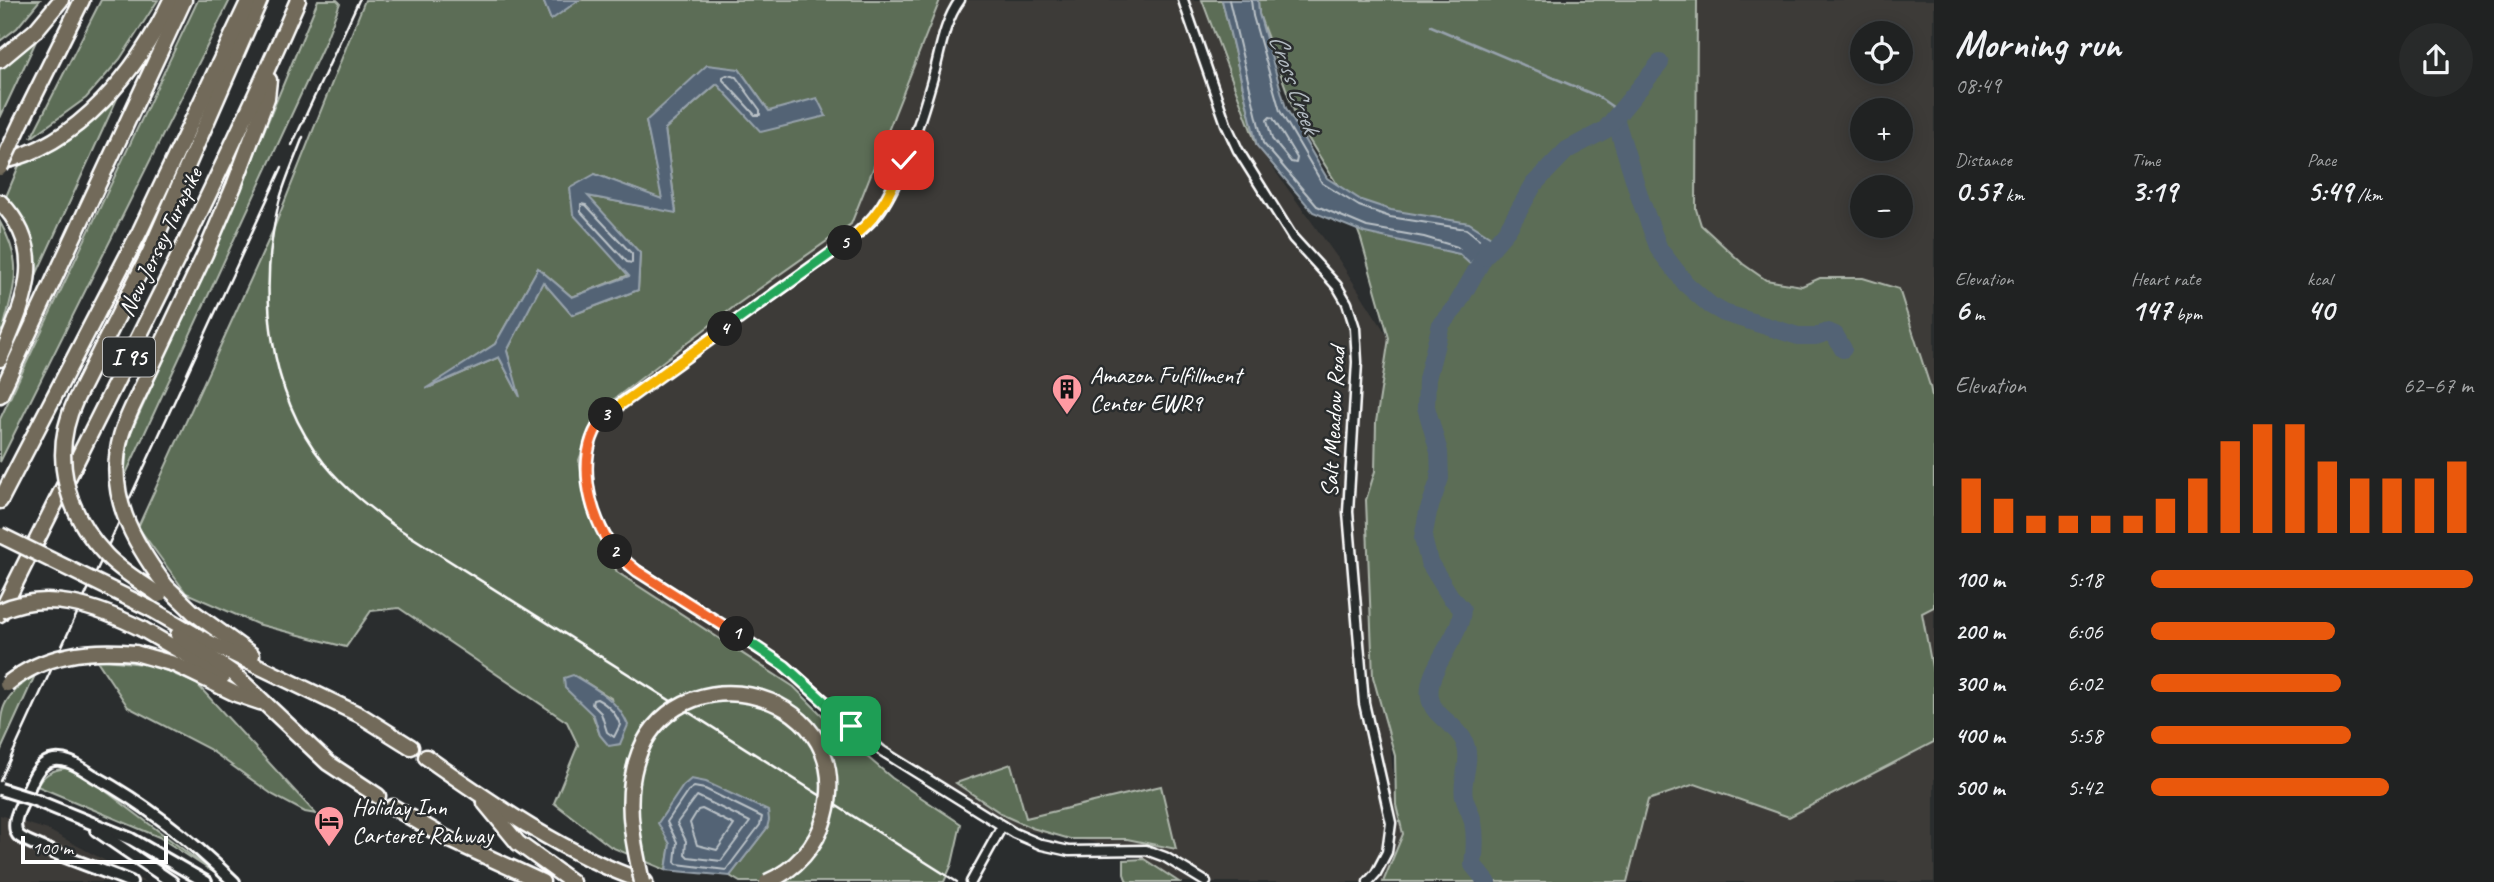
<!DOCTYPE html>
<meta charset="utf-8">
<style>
:root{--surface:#202222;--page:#282a2a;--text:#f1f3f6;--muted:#a2a4a5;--line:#3d3f40;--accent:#ea580c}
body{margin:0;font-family:Caveat,sans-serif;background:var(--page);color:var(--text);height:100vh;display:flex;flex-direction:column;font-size:26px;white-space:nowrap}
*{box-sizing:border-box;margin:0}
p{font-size:23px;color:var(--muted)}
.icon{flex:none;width:38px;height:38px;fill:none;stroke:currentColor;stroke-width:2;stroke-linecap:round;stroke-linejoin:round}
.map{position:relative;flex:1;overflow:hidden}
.sheet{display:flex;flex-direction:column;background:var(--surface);width:560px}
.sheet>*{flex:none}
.tools{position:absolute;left:1850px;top:21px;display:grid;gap:14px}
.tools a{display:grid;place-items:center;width:63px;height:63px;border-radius:50%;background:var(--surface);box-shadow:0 4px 18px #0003,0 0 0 2px var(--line);font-size:35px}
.scale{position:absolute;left:21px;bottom:18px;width:147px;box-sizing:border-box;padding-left:7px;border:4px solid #fff;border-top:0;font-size:19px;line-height:24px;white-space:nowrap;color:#fff;-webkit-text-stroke:5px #2a2d2e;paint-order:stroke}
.pin{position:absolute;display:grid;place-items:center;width:60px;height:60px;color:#fff;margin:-30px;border-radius:14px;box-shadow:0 4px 10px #0006}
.km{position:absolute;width:35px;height:35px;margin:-18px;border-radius:50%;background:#222;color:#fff;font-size:19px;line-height:35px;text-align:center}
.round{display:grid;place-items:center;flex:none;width:74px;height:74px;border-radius:37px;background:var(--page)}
.overview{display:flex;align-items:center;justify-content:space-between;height:119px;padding:0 21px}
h1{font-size:38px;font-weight:700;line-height:52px}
.metrics{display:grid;grid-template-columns:repeat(3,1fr);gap:10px;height:119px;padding:7px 21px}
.metrics div{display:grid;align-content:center}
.metrics b{font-size:30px;font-weight:700}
.metrics small{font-size:19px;font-weight:400}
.metrics p{font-size:19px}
.chart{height:196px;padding:14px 21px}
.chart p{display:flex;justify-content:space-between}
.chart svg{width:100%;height:126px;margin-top:7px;stroke:var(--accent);stroke-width:6}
ul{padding:0 21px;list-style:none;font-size:23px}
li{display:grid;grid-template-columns:112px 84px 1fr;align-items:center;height:52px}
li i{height:18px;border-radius:9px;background:var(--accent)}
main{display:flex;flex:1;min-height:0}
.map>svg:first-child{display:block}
.built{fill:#3d3b38;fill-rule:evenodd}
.green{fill:#5c6d57;stroke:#aeb6ab;stroke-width:2;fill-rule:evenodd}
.water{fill:#526474;stroke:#97a2ac;stroke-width:2}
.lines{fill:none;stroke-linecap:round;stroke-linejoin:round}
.shore{stroke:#bac1c7;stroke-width:2}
.stream{stroke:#97a2ac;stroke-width:2.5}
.river{stroke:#526474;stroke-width:18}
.minor-casing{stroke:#fff;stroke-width:13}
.secondary-casing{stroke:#fff;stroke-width:16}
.motorway-casing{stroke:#fff;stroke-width:19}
.minor{stroke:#2a2d2e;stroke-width:8}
.secondary{stroke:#2a2d2e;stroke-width:10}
.motorway{stroke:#726b5a;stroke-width:14}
.rail{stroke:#fff;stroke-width:2.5}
.secondary-bridge-casing{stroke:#fff;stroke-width:16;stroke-linecap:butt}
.motorway-bridge-casing{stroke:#fff;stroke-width:19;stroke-linecap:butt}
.secondary-bridge{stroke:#2a2d2e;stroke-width:10}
.motorway-bridge{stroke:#726b5a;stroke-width:14}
.split-1-casing{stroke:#fff;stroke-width:14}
.split-2-casing{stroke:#fff;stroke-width:14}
.split-3-casing{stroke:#fff;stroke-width:14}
.split-4-casing{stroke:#fff;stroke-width:14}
.split-5-casing{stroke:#fff;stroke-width:14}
.split-6-casing{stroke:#fff;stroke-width:14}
.split-1{stroke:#22a559;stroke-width:9}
.split-2{stroke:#f0652b;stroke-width:9}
.split-3{stroke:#f0652b;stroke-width:9}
.split-4{stroke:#f5b400;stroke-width:9}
.split-5{stroke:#22a559;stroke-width:9}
.split-6{stroke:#f5b400;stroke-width:9}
.labels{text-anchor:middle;stroke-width:5;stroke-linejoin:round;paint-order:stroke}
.shield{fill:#2a2d2e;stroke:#bfc0c0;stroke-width:2}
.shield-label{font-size:23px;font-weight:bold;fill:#fff}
.street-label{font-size:24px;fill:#fff;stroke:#2a2d2e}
.poi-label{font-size:24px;fill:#fff;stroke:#2a2d2e;text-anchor:start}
.water-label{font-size:26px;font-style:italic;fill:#b1b9c0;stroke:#2a2d2e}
</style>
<main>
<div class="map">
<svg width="1934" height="882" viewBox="0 0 1934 882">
<rect width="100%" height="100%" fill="#2a2d2e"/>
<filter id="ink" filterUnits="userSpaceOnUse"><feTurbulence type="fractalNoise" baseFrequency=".0143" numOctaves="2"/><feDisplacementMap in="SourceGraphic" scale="14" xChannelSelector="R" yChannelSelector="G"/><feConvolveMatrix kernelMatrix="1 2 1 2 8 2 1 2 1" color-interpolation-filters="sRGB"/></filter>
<g filter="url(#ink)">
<!-- built -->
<g class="built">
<path d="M940 0H1202L1257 146 1337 257 1389 338 1376 422 1375 471 1366 500 1396 805 1403 834 1383 882H1179L1144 859 1092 842 1024 830 979 807 617 572 587 508 579 460 596 413 735 306 851 224Z"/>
<path d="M1697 0H1934V407L1930 386 1820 278 1802 286 1766 280 1743 264 1701 225 1696 209ZM1862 33H1900V72H1862ZM1862 110H1900V149H1862ZM1862 187H1900V226H1862Z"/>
<path d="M1934 607V678L1922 613Z"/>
<path d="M1934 742V882H1627L1648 800 1695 784 1789 817Z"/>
<path d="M0 815 48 830 145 882H0Z"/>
</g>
<!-- green -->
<g class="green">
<path d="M0 0H40L17 28 0 41Z"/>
<path d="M101 0H158L120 59 86 98 31 138Z"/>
<path d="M198 0H230L0 462V419Z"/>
<path d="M318 0H337L340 3 325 42 124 478 128 439 236 199Z"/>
<path d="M365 0H543L551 19 579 0H940L851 224 735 306 596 413 579 460 587 508 617 572 794 687 845 738 892 778 961 824 952 864 944 882H740L730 876 767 828 670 844 666 870 611 847 554 803 578 745 567 722 399 608 371 611 346 647 257 624 186 593 138 527 274 228ZM739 69 769 111 717 84 665 129 676 212 587 196 640 253 638 290 572 315 543 281 507 351 518 393 499 357 430 387 495 344 538 268 572 297 629 275 574 214 595 174 663 200 646 121ZM579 678 611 698 620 744 609 745 600 735Z"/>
<path d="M1202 0H1222L1257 146Z"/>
<path d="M1258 0H1697L1696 209 1701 225 1743 264 1766 280 1802 286 1820 278H1863L1899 289 1930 386 1934 407V607L1922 613 1934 678V742L1789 817 1695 784 1648 800 1627 882H1383L1403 834 1396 805 1395 756 1373 677 1366 500 1375 471 1376 422 1389 338 1361 239 1345 197 1298 122 1259 14Z"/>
<path d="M37 39 0 118V63Z"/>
<path d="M121 90 32 284C33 246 35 227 5 199L20 163Z"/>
<path d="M0 222C25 266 14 284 3 330L0 331Z"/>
<path d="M96 659 153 665 197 684 316 814 305 812 273 795 209 749 128 707Z"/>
<path d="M36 673 0 752C0 704 0 702 36 673Z"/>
<path d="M1011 764 1026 818 1161 786 1176 849 1127 839H1070L1032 828 1005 816 956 783Z"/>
<path d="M66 768 83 774 213 872 159 837 37 786C44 774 52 770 66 768Z"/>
<path d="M1144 859 1179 882H1127L1124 874V860Z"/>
</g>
<!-- water -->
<g class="water">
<path d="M543 0H579L551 20Z"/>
<path d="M1222 0H1258L1259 14 1286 108 1327 178 1361 200 1391 210 1469 223 1491 237 1470 264 1459 254 1365 233 1313 212 1257 146Z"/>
<path d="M707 65 739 69 769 111 817 98 826 116 761 132 717 84 665 129 676 213 588 196 640 253 638 290 572 315 543 282 507 351 520 397 499 357 425 389 495 344 538 268 572 297 629 276 573 214 570 188 595 174 662 199 646 121Z"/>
<path d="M573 675C595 688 618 700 628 725L620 744 609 746 600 735 594 716 565 688 564 678Z"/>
<path d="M691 779 706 782 768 811 769 820 767 828 730 876 666 870 670 844 658 823 683 786Z"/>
</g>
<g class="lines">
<!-- shore -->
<g class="shore">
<path d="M1229 0 1263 143 1317 206 1367 227 1424 237 1471 251 1479 239 1466 229 1390 217 1359 206 1322 183 1280 111 1253 16 1251 0"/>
<path d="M727 75 736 77 760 110V115H755L723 80V77Z"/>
<path d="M1270 117 1273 118 1297 158 1296 163 1291 162 1272 139 1267 120Z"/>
<path d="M581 204 586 205 632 254V263L627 262 581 212Z"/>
<path d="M597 699C608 705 616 712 620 725L614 737 607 732 601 713 592 704 593 700Z"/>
<path d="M694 787 705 789 762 817 760 825 726 870 677 864 675 862 677 842 667 822 688 791Z"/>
<path d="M697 796 750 822 721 861 688 857 685 854 686 841 677 823Z"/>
<path d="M702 809 734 825 717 850 697 845 690 823 698 810Z"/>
</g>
<!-- stream -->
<path class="stream" d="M1431 26 1597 96 1620 112"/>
<!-- river -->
<g class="river">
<path d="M1615 118 1641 201 1659 249 1686 284 1710 305 1724 313 1798 336H1816L1828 332 1835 335 1843 349"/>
<path d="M1462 238 1484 257 1455 308 1441 324 1427 379 1426 407 1439 452 1440 478 1428 512 1423 538 1429 562 1450 596 1462 609C1461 640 1425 668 1430 698 1433 716 1454 723 1463 739 1474 760 1460 779 1464 797 1466 805 1471 813 1473 822 1476 837 1475 850 1473 865L1487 882"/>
<path d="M1484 257 1508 229 1534 184 1567 150 1605 130 1660 63"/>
</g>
<!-- minor casing -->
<g class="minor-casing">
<g id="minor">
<path d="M960 0C945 21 941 46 935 70 924 109 901 185 877 215 869 225 859 233 849 241L626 399C616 407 605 414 598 425 572 467 594 535 629 565L785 666 882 751 1014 833 1042 845 1069 851 1146 850 1165 857 1206 882"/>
<path d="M1183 0 1226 124 1238 150 1293 238 1337 286 1347 303 1355 328 1357 362 1348 512 1364 703 1391 823 1387 852 1376 873 1368 882"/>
<path d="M971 882 1002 826"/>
</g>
</g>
<!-- secondary casing -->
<g class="secondary-casing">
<g id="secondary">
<path d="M35 800 131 839 206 882"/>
<path d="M96 830 172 882"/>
<path d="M131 882C113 874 25 844 18 835 10 823 21 806 26 795 31 783 37 765 50 761 66 756 81 768 94 776 147 805 191 840 234 882"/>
</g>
</g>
<!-- motorway casing -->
<g class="motorway-casing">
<g id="motorway">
<path d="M0 60 36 30 61 0"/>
<path d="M22 121 82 0"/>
<path d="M0 162C79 145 138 70 171 0"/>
<path d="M0 202C50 252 23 304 0 359"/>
<path d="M140 391 205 254 234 186 267 98 269 80"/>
<path d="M0 395 184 0"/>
<path d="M76 399 149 254 260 0"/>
<path d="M0 501 140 231 249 0"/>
<path d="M166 586 193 612 252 655"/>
<path d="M151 609 208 642 360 715 411 747"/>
<path d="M0 614C101 410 207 209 298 0"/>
<path d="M142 629 223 676"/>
<path d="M178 635 233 673 328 763 378 796"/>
<path d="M135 653 174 664 236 694 260 702"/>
<path d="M426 757C494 805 566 855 645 882"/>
<path d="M485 803 518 843 572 882"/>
<path d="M393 807 446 838 542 882"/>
</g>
</g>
<!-- minor -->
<use href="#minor" class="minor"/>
<!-- secondary -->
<use href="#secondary" class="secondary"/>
<!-- motorway -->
<use href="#motorway" class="motorway"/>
<!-- rail -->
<g class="rail">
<path d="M303 137C295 158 285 180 279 202 258 290 267 391 324 463 345 489 370 508 396 527L957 882"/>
<path d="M292 145 359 0"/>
<path d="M0 781 282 167"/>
</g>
<!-- secondary-bridge casing -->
<g class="secondary-bridge-casing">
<path id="secondary-bridge" d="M0 789 35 800"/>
</g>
<!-- motorway-bridge casing -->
<g class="motorway-bridge-casing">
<g id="motorway-bridge">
<path d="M0 168 22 121"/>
<path d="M140 391C133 406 125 421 121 436 105 494 133 542 166 586"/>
<path d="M76 399C50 454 65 512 106 555 121 571 141 582 159 595"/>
<path d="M0 535 151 609"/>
<path d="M0 611C48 589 98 607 142 629"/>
<path d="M7 684C45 654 87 649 135 653"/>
<path d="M642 882C635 849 627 815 632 781 653 639 861 683 825 816 817 846 795 870 767 882"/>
</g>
</g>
<!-- secondary-bridge -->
<use href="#secondary-bridge" class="secondary-bridge"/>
<!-- motorway-bridge -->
<use href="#motorway-bridge" class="motorway-bridge"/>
</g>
</g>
<g class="lines" filter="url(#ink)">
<!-- split-1 casing -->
<g class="split-1-casing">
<path id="split-1" d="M737 634 785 666 851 726"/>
</g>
<!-- split-2 casing -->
<g class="split-2-casing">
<path id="split-2" d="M615 552 637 571 737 634"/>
</g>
<!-- split-3 casing -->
<g class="split-3-casing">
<path id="split-3" d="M606 415C573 451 588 516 615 552"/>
</g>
<!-- split-4 casing -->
<g class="split-4-casing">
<path id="split-4" d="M606 415 725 329"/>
</g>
<!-- split-5 casing -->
<g class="split-5-casing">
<path id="split-5" d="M725 329 845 243"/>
</g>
<!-- split-6 casing -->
<g class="split-6-casing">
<path id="split-6" d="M845 243C878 219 889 197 904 160"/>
</g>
<!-- split-1 -->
<use href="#split-1" class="split-1"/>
<!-- split-2 -->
<use href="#split-2" class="split-2"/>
<!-- split-3 -->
<use href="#split-3" class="split-3"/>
<!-- split-4 -->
<use href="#split-4" class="split-4"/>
<!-- split-5 -->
<use href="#split-5" class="split-5"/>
<!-- split-6 -->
<use href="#split-6" class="split-6"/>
</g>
<!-- icons -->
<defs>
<g id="building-pin" transform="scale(1.575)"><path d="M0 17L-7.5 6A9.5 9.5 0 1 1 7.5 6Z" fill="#ff9aa2" stroke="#2a2d2e"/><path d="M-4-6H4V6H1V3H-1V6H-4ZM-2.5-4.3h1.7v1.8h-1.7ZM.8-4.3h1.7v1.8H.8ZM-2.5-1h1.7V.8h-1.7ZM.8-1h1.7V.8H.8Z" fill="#111"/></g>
<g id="hotel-pin" transform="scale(1.575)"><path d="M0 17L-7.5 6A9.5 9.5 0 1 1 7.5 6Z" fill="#ff9aa2" stroke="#2a2d2e"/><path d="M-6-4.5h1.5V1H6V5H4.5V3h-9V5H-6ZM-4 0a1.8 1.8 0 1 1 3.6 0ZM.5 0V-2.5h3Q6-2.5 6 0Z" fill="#111"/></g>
</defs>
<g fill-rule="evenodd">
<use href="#building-pin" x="1067" y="389"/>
<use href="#hotel-pin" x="329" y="821"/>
</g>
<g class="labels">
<!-- shield labels -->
<rect class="shield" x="103" y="337.5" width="52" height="39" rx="5"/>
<g class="shield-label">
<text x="129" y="365">I 95</text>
</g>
<!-- street labels -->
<g class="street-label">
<text transform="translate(160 242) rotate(-64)" y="8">New Jersey Turnpike</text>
<text transform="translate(1333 422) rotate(-87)" y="8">Salt Meadow Road</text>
</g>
<!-- poi labels -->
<g class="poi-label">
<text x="1090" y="383">Amazon Fulfillment<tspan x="1090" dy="28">Center EWR9</tspan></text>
<text x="352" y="815">Holiday Inn<tspan x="352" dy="28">Carteret Rahway</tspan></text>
</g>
<!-- water labels -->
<g class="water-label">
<text transform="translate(1295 83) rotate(70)" y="9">Cross Creek</text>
</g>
</g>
</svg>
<div class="tools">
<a><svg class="icon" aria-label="locate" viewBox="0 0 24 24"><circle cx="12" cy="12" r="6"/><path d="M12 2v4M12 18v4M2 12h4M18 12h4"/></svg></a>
<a>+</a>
<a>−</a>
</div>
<div class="scale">100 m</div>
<div class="pin" style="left:851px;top:726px;background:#1e9e55"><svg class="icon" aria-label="arrive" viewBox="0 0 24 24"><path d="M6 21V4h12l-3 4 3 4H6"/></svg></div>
<div class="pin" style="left:904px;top:160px;background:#d93025"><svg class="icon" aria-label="check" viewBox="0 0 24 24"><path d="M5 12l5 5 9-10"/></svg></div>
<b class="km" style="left:737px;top:634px">1</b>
<b class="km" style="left:615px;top:552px">2</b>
<b class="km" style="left:606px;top:415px">3</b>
<b class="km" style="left:725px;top:329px">4</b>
<b class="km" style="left:845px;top:243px">5</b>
</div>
<section class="sheet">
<div class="overview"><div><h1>Morning run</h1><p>08:49</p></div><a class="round"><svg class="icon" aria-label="share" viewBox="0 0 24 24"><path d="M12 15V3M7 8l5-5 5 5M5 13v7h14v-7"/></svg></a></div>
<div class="metrics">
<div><p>Distance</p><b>0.57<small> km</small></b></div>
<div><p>Time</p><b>3:19</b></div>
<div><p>Pace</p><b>5:49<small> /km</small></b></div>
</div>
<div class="metrics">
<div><p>Elevation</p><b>6<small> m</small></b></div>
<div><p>Heart rate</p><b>147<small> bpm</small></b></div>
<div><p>kcal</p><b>40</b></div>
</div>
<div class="chart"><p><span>Elevation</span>62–67 m</p>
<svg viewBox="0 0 160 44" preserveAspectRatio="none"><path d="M5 44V25M15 44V32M25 44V38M35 44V38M45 44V38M55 44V38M65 44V32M75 44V25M85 44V12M95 44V6M105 44V6M115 44V19M125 44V25M135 44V25M145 44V25M155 44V19"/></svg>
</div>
<ul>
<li><b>100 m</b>5:18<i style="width:100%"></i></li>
<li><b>200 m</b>6:06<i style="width:57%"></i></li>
<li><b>300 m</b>6:02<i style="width:59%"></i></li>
<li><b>400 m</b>5:58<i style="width:62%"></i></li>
<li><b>500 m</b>5:42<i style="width:74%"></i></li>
</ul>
</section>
</main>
